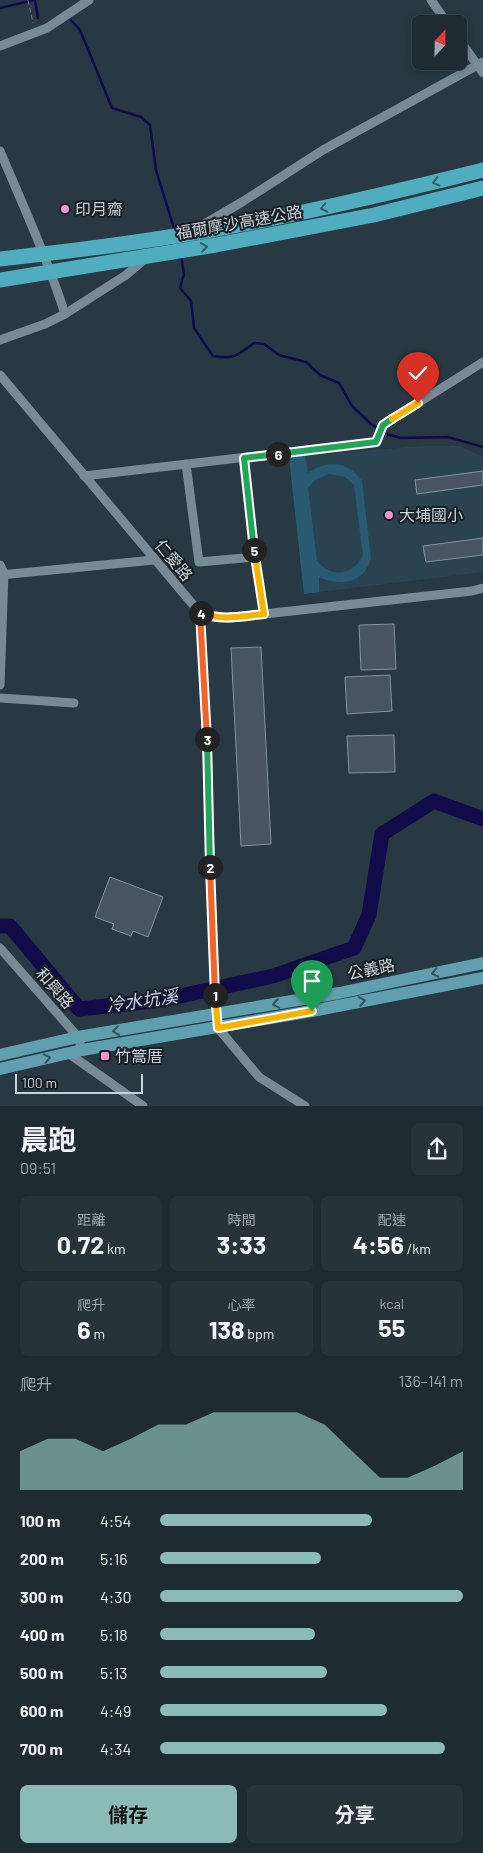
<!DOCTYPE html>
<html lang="zh-TW">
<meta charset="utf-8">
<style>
:root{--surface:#1e2b32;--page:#26333a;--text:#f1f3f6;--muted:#a1a7ac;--line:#3c474d;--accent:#8bbbb9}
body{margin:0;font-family:Barlow,"Noto Sans TC",sans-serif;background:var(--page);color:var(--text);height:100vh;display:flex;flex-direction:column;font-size:19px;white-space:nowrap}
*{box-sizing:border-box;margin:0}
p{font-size:16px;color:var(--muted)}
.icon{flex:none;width:28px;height:28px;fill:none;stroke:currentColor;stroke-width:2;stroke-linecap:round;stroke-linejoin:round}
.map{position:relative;height:1106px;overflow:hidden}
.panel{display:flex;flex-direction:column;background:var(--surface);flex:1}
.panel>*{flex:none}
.needle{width:32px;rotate:22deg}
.tools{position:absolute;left:412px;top:15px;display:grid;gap:10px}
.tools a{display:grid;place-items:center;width:55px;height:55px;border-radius:8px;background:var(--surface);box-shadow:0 2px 8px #0003,0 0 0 1px var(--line);font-size:25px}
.scale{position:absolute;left:15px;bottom:12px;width:128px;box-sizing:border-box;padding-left:5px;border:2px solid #c9d4da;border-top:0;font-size:14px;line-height:18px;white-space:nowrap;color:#c9d4da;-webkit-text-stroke:4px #171f24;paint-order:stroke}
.pin{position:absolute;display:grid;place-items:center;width:42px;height:42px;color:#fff;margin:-51px -21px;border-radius:50% 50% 50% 0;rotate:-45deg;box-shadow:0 0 5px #0007}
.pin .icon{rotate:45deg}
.km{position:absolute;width:25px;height:25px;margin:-12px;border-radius:50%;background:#222;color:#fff;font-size:14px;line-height:25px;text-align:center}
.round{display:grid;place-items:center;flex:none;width:52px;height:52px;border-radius:8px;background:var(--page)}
.overview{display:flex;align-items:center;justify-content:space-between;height:85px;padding:0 20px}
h1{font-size:28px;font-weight:700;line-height:38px}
.stats{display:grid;grid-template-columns:repeat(3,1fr);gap:8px;height:85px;padding:5px 20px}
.stats div{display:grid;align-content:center;border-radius:8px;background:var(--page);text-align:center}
.stats b{font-size:25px;font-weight:700}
.stats small{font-size:14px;font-weight:400}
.stats p{font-size:14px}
.chart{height:140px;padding:10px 20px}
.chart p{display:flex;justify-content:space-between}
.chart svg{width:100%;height:90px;margin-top:5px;fill:var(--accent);opacity:.7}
.button{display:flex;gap:10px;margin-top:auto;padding:10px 20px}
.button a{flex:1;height:58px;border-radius:8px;background:var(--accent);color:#111;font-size:20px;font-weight:700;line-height:58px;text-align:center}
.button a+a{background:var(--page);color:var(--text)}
ul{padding:0 20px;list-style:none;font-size:16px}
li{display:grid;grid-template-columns:80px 60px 1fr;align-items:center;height:38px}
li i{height:12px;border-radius:6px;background:var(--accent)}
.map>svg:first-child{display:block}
.built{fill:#2a4351}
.green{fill:#285a73;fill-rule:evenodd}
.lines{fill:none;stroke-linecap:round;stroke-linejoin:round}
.stream{stroke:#110b49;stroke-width:2.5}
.river{stroke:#110b49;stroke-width:15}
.building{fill:#495463;stroke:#8592a3}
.path{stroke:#697880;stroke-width:1;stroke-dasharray:5 2.5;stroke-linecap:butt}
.minor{stroke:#778b97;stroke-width:9}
.major{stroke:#609faf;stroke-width:12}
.highway{stroke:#50adbf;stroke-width:15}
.oneway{stroke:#315f6a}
.oneway2{stroke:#34525c}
.split-1-casing{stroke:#fff;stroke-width:10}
.split-2-casing{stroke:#fff;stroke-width:10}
.split-3-casing{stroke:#fff;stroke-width:10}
.split-4-casing{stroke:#fff;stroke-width:10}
.split-5-casing{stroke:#fff;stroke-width:10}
.split-6-casing{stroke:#fff;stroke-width:10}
.split-7-casing{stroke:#fff;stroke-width:10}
.split-8-casing{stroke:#fff;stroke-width:10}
.split-1{stroke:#f5b400;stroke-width:6}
.split-2{stroke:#f0652b;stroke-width:6}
.split-3{stroke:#22a559;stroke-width:6}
.split-4{stroke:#f0652b;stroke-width:6}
.split-5{stroke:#f5b400;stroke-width:6}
.split-6{stroke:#22a559;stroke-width:6}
.split-7{stroke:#22a559;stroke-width:6}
.split-8{stroke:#f5b400;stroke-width:6}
.poi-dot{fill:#f491d4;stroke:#171f24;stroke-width:2}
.labels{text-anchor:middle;stroke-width:4;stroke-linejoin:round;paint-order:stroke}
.poi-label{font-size:16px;fill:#c9d4da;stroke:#171f24;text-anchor:start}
.street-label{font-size:16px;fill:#c9d4da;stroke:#171f24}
.water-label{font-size:18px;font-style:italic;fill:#c3caf1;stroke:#171f24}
</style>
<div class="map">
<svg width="483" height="1106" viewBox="0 0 483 1106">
<rect width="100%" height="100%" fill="#283943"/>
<!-- built -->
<path class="built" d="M423 446H460L483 457V572L304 594 289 457Z"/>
<!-- green -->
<path class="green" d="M305 455 308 473C327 459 348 461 362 481L371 558C365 583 341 587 319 577V592L304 594 289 457ZM329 474 345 477 354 485 363 555C354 576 330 578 317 561L308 488 315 480Z"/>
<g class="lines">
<!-- stream -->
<g class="stream">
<path d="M35 0 38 18"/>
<path d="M0 8 34 0"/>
<path d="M71 20 80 30 112 108 141 117 150 125 156 170 175 232"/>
<path d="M181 255 184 274 180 288 191 301 194 328 213 356C234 360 238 355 254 343L264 344 279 355 306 362 320 375 339 383 352 406 371 424 386 434 401 438 448 437 483 447"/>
</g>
<!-- river -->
<path class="river" d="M0 926H10L79 1009 162 1000 273 976 354 948 369 915 382 834 434 801 483 819"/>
</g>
<!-- building -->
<g class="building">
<path d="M483 471V485L417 494 415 480Z"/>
<path d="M483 538V555L426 562 423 546Z"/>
<path d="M394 624 396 669 361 670 359 625Z"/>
<path d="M261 647 271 844 241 846 231 648Z"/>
<path d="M390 675 392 711 347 714 345 677Z"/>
<path d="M394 735 395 772 349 773 347 736Z"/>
<path d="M110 877 163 897 148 937 133 931 131 936 112 929 114 924 95 917Z"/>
</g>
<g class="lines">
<!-- path -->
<path class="path" d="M28 0 33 23"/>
<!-- minor -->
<g class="minor">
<path d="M431 0 448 24"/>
<path d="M459 39 483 73"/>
<path d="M0 46 47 28 89 0"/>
<path d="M0 151C23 205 47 258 65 314"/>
<path d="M196 229 242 202 323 150 483 62"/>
<path d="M0 340 45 324 65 314 126 275 146 258"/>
<path d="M0 375 200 613 211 617 228 618 472 591 483 588"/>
<path d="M243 458 255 557 264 614"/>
<path d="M186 464 199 562 255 557"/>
<path d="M84 476 377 442 383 425 483 362"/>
<path d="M0 565 4 573 0 685"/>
<path d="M0 575 154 560"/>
<path d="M200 613 206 725 214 978 218 1028 259 1077 305 1106"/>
<path d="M0 698 74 703"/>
<path d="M0 948 78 1037 82 1050"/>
<path d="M68 1053 143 1106"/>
</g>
<!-- major -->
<g class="major">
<path d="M0 1055 78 1037 339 993 483 963"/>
<path d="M0 1069 82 1050 312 1011 483 978"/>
</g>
<!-- highway -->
<g class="highway">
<path d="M0 259C73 251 145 242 217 229 307 213 395 192 483 170"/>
<path d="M0 280 216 245 374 215 483 188"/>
</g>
</g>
<!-- one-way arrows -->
<defs><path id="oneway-chevron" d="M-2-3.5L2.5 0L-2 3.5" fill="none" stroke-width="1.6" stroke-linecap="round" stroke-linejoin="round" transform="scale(1.25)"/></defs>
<g class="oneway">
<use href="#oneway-chevron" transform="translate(436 182) rotate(166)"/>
<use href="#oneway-chevron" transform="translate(324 208) rotate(168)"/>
<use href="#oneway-chevron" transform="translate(204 247) rotate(-9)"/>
</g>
<g class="oneway2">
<use href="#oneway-chevron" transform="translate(435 973) rotate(168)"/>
<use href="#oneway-chevron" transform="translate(362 1001) rotate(-11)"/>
<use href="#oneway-chevron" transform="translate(276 1004) rotate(170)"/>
<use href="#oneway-chevron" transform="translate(116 1031) rotate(171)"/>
<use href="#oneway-chevron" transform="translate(47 1058) rotate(-13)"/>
</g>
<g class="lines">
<!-- split-1 casing -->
<g class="split-1-casing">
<path id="split-1" d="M215 995 218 1028 312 1011"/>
</g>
<!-- split-2 casing -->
<g class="split-2-casing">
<path id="split-2" d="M210 867 215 995"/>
</g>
<!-- split-3 casing -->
<g class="split-3-casing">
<path id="split-3" d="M207 739 210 867"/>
</g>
<!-- split-4 casing -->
<g class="split-4-casing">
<path id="split-4" d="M201 613H200L207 739"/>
</g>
<!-- split-5 casing -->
<g class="split-5-casing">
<path id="split-5" d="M201 613C222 621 242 616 264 614L254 550"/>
</g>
<!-- split-6 casing -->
<g class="split-6-casing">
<path id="split-6" d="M254 550 244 458 278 454"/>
</g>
<!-- split-7 casing -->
<g class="split-7-casing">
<path id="split-7" d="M278 454 376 442 383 425 392 419"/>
</g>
<!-- split-8 casing -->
<g class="split-8-casing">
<path id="split-8" d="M392 419 418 403"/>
</g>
<!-- split-1 -->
<use href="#split-1" class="split-1"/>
<!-- split-2 -->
<use href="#split-2" class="split-2"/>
<!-- split-3 -->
<use href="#split-3" class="split-3"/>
<!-- split-4 -->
<use href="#split-4" class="split-4"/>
<!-- split-5 -->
<use href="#split-5" class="split-5"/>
<!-- split-6 -->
<use href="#split-6" class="split-6"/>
<!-- split-7 -->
<use href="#split-7" class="split-7"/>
<!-- split-8 -->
<use href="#split-8" class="split-8"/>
</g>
<!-- markers -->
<g class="poi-dot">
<circle cx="65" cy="209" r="5"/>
<circle cx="389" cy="515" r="5"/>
<rect x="100" y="1051" width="10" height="10" rx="2.5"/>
</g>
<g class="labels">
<!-- poi labels -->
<g class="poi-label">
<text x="75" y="215">印月齋</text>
<text x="399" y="521">大埔國小</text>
<text x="115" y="1062">竹篙厝</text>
</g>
<!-- street labels -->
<g class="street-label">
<text transform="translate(239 222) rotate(-10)" y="6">福爾摩沙高速公路</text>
<text transform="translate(174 560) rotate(50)" y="6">仁愛路</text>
<text transform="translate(371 969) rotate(-12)" y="6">公義路</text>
<text transform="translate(55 988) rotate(49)" y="6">和興路</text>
</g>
<!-- water labels -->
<g class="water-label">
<text transform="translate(142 1001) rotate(-8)" y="6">冷水坑溪</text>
</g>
</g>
</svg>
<div class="tools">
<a><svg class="needle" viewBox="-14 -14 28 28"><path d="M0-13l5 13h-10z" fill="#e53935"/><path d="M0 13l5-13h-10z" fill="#a1a7ac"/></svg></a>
</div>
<div class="scale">100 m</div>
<div class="pin" style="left:312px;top:1011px;background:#1e9e55"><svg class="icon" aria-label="arrive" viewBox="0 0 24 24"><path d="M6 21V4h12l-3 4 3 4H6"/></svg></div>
<div class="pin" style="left:418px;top:403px;background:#d93025"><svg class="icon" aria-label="check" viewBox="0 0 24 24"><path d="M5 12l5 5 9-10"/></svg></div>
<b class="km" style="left:215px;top:995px">1</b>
<b class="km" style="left:210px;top:867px">2</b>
<b class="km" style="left:207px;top:739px">3</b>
<b class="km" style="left:201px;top:613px">4</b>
<b class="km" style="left:254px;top:550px">5</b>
<b class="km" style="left:278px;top:454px">6</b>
</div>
<section class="panel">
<div class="overview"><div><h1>晨跑</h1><p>09:51</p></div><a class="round"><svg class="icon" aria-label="share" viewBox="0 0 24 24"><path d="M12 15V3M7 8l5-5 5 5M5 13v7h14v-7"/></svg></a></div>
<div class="stats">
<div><p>距離</p><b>0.72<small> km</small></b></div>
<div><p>時間</p><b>3:33</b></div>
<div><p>配速</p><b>4:56<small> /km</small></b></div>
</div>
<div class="stats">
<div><p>爬升</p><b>6<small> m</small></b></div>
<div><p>心率</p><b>138<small> bpm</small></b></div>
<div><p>kcal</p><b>55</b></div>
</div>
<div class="chart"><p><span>爬升</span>136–141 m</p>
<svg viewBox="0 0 160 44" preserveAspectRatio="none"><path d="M0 44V25L10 19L20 19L30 25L40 19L50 12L60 12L70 6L80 6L90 6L100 6L110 12L120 25L130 38L140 38L150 32L160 25V44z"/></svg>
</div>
<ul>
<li><b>100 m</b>4:54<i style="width:70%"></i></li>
<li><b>200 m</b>5:16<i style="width:53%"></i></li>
<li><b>300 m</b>4:30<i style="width:100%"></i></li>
<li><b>400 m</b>5:18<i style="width:51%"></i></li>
<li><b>500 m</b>5:13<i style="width:55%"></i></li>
<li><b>600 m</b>4:49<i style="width:75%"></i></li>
<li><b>700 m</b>4:34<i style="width:94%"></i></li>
</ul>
<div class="button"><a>儲存</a><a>分享</a></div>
</section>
